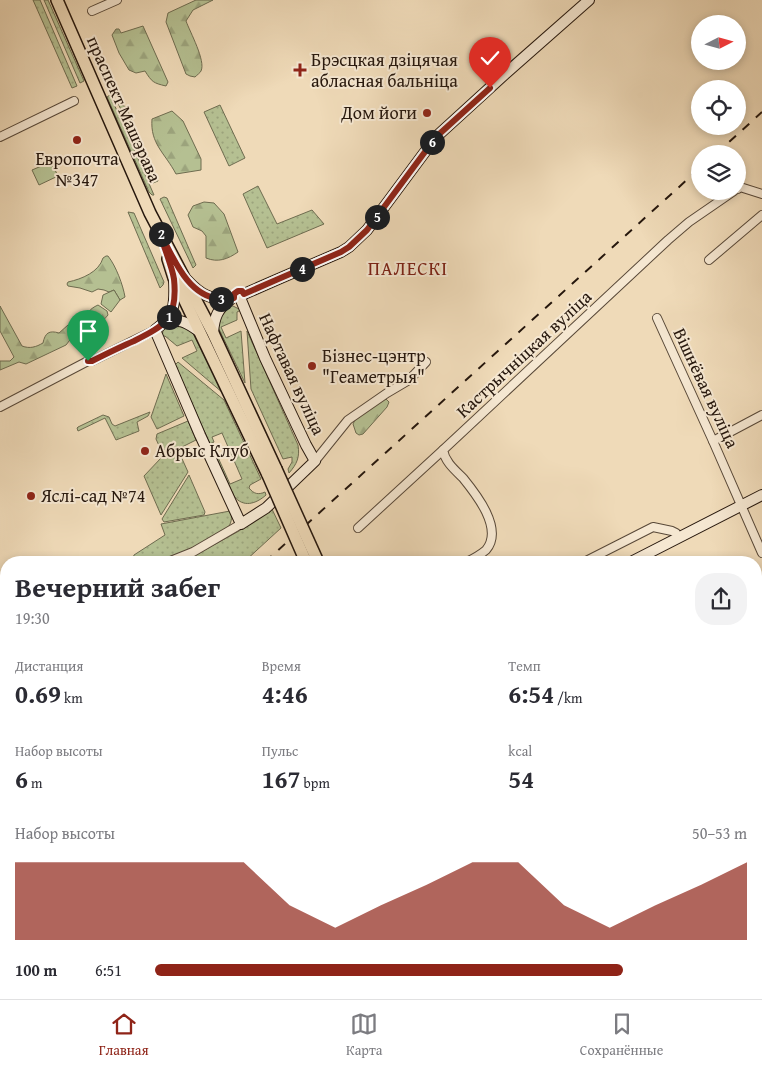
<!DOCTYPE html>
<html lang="ru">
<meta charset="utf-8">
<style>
:root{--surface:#fff;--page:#f2f2f3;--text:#2b2b33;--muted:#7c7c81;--line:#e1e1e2;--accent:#8f2418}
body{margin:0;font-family:"Gentium Book Plus",serif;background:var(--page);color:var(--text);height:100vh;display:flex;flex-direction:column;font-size:19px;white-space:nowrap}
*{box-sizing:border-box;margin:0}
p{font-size:16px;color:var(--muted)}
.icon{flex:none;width:28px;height:28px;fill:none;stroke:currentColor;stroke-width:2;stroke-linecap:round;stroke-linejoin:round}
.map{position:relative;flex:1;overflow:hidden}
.side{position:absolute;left:0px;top:556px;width:762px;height:444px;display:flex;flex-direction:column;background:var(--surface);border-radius:20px 20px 0 0;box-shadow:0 2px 8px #0003}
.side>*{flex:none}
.needle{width:32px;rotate:84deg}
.buttons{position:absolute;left:691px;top:15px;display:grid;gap:10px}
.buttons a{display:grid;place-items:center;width:55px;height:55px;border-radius:50%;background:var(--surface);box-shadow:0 2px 8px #0003;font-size:25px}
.pin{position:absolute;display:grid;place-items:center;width:42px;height:42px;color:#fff;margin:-51px -21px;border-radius:50% 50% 50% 0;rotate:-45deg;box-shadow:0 0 5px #0007}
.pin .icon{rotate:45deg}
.km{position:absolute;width:25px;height:25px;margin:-12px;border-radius:50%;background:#222;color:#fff;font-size:14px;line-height:25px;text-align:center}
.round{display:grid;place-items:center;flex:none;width:52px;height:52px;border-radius:20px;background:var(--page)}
.overview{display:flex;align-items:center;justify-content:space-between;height:85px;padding:0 15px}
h1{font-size:28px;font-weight:700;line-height:38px}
.metrics{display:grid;grid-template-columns:repeat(3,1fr);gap:8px;height:85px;padding:5px 15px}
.metrics div{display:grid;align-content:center}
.metrics b{font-size:25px;font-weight:700}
.metrics small{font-size:14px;font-weight:400}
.metrics p{font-size:14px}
.chart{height:140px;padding:10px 15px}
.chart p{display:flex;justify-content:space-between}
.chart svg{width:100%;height:90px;margin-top:5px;fill:var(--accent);opacity:.7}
ul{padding:0 15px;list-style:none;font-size:16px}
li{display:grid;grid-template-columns:80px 60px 1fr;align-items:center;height:38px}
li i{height:12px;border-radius:6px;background:var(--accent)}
.tab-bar{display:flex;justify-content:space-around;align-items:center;height:70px;border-top:1px solid var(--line);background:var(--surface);font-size:14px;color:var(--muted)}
.tab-bar a{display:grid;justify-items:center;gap:2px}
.tab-bar .active{color:var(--accent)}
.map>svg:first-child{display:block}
.grass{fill:url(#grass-dots);stroke:#6e6c50}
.forest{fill:url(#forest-firs);stroke:#6e6c50}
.green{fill:#b5c092;stroke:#6e6c50}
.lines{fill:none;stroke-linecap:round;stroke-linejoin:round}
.street-casing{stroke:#584838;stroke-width:10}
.secondary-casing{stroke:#26170d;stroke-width:12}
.primary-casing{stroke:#26170d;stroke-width:14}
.street{stroke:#f5e7d1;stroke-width:8}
.secondary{stroke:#f5e7d1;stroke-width:10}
.primary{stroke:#efdab8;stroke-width:11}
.rail{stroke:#26170d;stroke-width:2;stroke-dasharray:9 9;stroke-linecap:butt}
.primary-bridge-casing{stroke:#26170d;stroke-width:14;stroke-linecap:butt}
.primary-bridge{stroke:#efdab8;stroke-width:11}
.route-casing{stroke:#fff;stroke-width:10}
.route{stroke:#8f2418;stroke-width:6}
.poi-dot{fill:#8f2418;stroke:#f5e7d1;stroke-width:2}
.labels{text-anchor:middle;stroke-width:4;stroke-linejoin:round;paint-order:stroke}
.poi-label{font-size:18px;fill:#26170d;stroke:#f5e7d1;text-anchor:start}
.street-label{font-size:18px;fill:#26170d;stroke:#f5e7d1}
.neighbourhood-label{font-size:19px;letter-spacing:1px;fill:#7a1f14;stroke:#f5e7d1}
</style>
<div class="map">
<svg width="762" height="999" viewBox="0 0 762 999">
<defs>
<pattern id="grass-dots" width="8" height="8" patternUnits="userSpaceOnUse" patternTransform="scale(1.25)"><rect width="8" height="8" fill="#b5c092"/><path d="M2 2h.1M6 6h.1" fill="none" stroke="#9ca47d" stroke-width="1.8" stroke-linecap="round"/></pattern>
<pattern id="forest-firs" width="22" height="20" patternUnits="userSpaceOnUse" patternTransform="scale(1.25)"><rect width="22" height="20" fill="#b5c092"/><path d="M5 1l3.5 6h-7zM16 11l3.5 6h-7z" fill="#9ca47d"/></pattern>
</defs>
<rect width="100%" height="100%" fill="#efdab8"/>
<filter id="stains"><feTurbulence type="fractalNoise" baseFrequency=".004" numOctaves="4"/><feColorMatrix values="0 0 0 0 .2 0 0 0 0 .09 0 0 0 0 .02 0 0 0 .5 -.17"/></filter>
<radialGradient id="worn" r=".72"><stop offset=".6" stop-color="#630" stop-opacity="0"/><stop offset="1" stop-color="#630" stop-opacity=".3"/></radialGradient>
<!-- grass -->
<g class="grass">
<path d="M33 0H40L77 86 72 88Z"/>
<path d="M44 0H48L84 81 80 83Z"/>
<path d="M110 95 154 195H152L149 192 107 97Z"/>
<path d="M118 103 126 107 158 181 153 183Z"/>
<path d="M220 105 245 158 229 166 204 112Z"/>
<path d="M258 186 277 224 312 210 324 224 267 248 243 194Z"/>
<path d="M164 197 167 198 196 265 193 268 160 199Z"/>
<path d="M128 212 134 213 164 282 163 285 160 288Z"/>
<path d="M229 306H233L241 310 237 312V320L221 327 226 338 241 331 245 383 218 327V317Z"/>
<path d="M180 324 192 331 223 393 182 358 197 351 192 340 177 346 165 336 161 337C163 326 170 325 180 324Z"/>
<path d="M247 331 298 445C300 457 297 464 289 473L288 469 292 462V457L283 459 251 389Z"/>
<path d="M178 362 224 400 261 479 250 485 249 488C254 494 258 495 265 492L266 495C256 504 243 508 234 496L213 450 216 448 218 452 216 453 230 484 242 479 222 433 212 437 214 442 210 444 175 365Z"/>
<path d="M166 374 184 416 157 429 151 417Z"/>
<path d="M150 412 148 416 137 422 139 431 116 440 105 418 78 431 77 428 78 427 103 415 109 417 112 424 115 426Z"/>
<path d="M188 421 196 440 178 449 161 450 156 439 157 434Z"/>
<path d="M179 452 188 472 161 515 144 476 161 458 162 453Z"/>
<path d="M189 475 205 512 204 515 164 522 162 519Z"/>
<path d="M271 507 281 528 244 562H178L199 553 239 531Z"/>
<path d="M230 511C233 518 231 524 227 529L194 547 169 559 158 562H132L134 555 165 535 161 524Z"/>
</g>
<!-- forest -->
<g class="forest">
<path d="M196 0H213L193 10 186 21C190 32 206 61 201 71 200 73 197 75 195 77L190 76 186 74 166 22 168 13Z"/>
<path d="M143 26 168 82 166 86C153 83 152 82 145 71L136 73 129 70 119 53 112 35 116 29H119L121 33Z"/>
<path d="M172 111 183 121 201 159V170L176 174C165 153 150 144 152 119Z"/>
<path d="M204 202 214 203 224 214 238 252C228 259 218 263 206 258V236L202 231 193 227 188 215 193 206Z"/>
<path d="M106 256H108C116 266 123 285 125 297L120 300 114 290 109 292 104 290 98 289 92 292 80 288 68 286 67 284 68 282C82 279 99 272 103 258Z"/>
<path d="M98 305 107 311 108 315C103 321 97 327 88 327L85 323C86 314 89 309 98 305Z"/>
<path d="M0 306 22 346C30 349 36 347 43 343 45 333 49 330 59 333L68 325 71 326 73 336 66 345 26 364 19 362 0 370V361H10L14 357 0 331Z"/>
<path d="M383 399H386L389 402 387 407 363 434 359 435 356 433 353 424 355 420Z"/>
</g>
<!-- green -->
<g class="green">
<path d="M51 162 58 176 39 185 32 170Z"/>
<path d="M114 290 120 300 111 312 101 304 103 295Z"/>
</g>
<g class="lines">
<!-- street casing -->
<g class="street-casing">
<g id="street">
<path d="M92 11 117 0"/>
<path d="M0 137 74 101"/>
<path d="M738 189 740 187 762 194"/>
<path d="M709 260 762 215"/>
<path d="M657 318 713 441 762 553"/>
<path d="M0 407 88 361H92L155 330"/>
<path d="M713 441 762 415"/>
<path d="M315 461 348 420 387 393 409 380 426 362"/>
<path d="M358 528 443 450"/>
<path d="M168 562 193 552 241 524"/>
<path d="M466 562C473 559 480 555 486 550 504 529 476 494 463 478 455 470 445 462 443 450L668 240 689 222 734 191"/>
<path d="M584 562 653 527 672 531 676 533 678 538"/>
<path d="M756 619 762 616"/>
<path d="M0 638 6 635"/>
<path d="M756 643 762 640"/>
<path d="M756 688 762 699"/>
<path d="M756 755 762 752"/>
<path d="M756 838 762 835"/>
<path d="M0 924 6 921"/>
<path d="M756 959 762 956"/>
<path d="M722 994 724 999"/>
<path d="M679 999 690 994"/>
</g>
</g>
<!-- secondary casing -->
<g class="secondary-casing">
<g id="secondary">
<path d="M174 279C175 304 176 314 155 330L200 435 241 524 266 508 315 461 306 445 265 358 241 300"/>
<path d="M187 280C200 294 210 300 230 299"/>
<path d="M244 294 276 280 341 252 349 247 367 230 436 137 505 74 589 0"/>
<path d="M164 323C181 318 185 322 199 331"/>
<path d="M213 333C214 317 218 308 231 299"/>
<path d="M631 562 762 495"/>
<path d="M479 994 481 999"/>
<path d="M506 994 508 999"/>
</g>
</g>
<!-- primary casing -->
<g class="primary-casing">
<g id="primary">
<path d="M57 0 150 213 213 333 276 469"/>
<path d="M168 259 174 278 268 475"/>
<path d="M489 994 491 999"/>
<path d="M498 994 500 999"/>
</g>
</g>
<!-- street -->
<use href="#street" class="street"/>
<!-- secondary -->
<use href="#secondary" class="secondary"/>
<!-- primary -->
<use href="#primary" class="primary"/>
<!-- rail -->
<g class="rail">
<path d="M716 154 762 112"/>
<path d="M265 562 700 168"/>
<path d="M0 804 6 799"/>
</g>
<!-- primary-bridge casing -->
<g class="primary-bridge-casing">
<g id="primary-bridge">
<path d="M276 469 318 562"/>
<path d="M268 475 306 562"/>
</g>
</g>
<!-- primary-bridge -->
<use href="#primary-bridge" class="primary-bridge"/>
</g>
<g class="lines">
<!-- route casing -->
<g class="route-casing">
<path id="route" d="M88 361H92C106 354 120 347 134 341 166 325 178 318 174 279 172 266 163 245 159 231 173 256 186 295 219 299 224 300 229 300 234 298V294L238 291H242L244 294 276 280 341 252 349 247 367 230 436 137 490 88"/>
</g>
<!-- route -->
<use href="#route" class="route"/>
</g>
<!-- markers -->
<g class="poi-dot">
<path d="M297.5 62.5h5v5h5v5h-5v5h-5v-5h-5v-5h5z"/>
<circle cx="427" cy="113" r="5"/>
<circle cx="77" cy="140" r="5"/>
<circle cx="312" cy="366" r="5"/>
<circle cx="145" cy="451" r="5"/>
<circle cx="31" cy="496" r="5"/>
</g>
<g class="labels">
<!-- poi labels -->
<g class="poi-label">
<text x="311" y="66">Брэсцкая дзіцячая<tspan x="311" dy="21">абласная бальніца</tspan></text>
<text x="417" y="119" text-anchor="end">Дом йоги</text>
<text x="77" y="165" text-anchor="middle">Европочта<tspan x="77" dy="21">№347</tspan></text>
<text x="322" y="362">Бізнес-цэнтр<tspan x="322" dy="21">"Геаметрыя"</tspan></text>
<text x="155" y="457">Абрыс Клуб</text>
<text x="41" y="502">Яслі-сад №74</text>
</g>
<!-- street labels -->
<g class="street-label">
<text transform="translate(124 109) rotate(66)" y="6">праспект Машэрава</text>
<text transform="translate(524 354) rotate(-43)" y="6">Кастрычніцкая вуліца</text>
<text transform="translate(292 374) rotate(65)" y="6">Нафтавая вуліца</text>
<text transform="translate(706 388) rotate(65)" y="6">Вішнёвая вуліца</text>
</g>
<!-- neighbourhood labels -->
<g class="neighbourhood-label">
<text x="408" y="275">ПАЛЕСКІ</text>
</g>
</g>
<rect width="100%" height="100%" filter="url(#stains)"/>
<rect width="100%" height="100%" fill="url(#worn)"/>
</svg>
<div class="buttons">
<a><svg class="needle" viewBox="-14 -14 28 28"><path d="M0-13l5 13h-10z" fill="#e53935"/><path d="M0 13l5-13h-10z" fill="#7c7c81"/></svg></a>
<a><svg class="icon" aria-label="locate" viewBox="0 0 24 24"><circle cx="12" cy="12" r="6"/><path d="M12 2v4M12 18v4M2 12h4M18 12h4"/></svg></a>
<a><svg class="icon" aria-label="layers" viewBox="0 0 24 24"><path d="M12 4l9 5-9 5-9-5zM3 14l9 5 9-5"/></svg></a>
</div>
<div class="pin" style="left:88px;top:361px;background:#1e9e55"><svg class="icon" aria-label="arrive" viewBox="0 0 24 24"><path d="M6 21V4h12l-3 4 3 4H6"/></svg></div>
<div class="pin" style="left:490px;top:88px;background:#d93025"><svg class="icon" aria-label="check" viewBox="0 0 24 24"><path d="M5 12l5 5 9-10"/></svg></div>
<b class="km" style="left:169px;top:317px">1</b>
<b class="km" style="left:161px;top:234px">2</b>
<b class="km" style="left:221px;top:299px">3</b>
<b class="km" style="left:302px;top:269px">4</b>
<b class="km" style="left:377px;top:217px">5</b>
<b class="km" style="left:432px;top:142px">6</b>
<section class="side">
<div class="overview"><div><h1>Вечерний забег</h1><p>19:30</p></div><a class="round"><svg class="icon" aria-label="share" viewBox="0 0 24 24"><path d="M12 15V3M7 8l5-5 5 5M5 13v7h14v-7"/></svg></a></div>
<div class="metrics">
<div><p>Дистанция</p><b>0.69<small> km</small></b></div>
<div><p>Время</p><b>4:46</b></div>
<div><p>Темп</p><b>6:54<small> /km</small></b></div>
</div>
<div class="metrics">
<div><p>Набор высоты</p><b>6<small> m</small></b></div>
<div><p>Пульс</p><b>167<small> bpm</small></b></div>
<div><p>kcal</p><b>54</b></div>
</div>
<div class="chart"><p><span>Набор высоты</span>50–53 m</p>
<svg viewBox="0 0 160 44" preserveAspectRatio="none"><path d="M0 44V6L10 6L20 6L30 6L40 6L50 6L60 27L70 38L80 27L90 17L100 6L110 6L120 27L130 38L140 27L150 17L160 6V44z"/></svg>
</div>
<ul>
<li><b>100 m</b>6:51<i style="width:79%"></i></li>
</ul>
</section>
</div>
<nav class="tab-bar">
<a class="active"><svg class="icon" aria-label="home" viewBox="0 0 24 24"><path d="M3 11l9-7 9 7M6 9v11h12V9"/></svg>Главная</a>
<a><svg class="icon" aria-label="map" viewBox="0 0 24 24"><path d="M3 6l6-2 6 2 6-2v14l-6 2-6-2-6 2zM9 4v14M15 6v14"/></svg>Карта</a>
<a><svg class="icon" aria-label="saved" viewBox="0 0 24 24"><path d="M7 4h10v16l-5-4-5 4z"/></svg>Сохранённые</a>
</nav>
